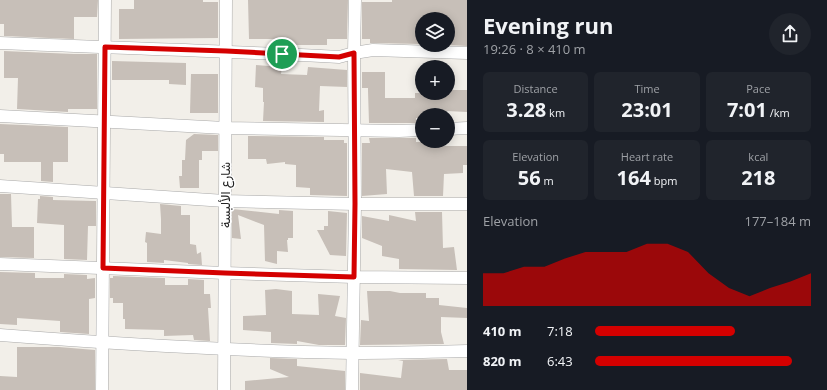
<!DOCTYPE html>
<meta charset="utf-8">
<style>
:root{--surface:#171b24;--page:#20242c;--text:#f1f3f6;--muted:#9ea1a6;--accent:#d40000}
body{margin:0;font-family:"Open Sans",Vazirmatn,sans-serif;background:var(--page);color:var(--text);height:100vh;display:flex;flex-direction:column;font-size:15px;white-space:nowrap}
*{box-sizing:border-box;margin:0}
p{font-size:13px;color:var(--muted)}
.icon{flex:none;width:22px;height:22px;fill:none;stroke:currentColor;stroke-width:2;stroke-linecap:round;stroke-linejoin:round}
.map{position:relative;flex:1;overflow:hidden}
.drawer{display:flex;flex-direction:column;background:var(--surface);width:360px}
.drawer>*{flex:none}
.buttons{position:absolute;left:415px;top:12px;display:grid;gap:8px}
.buttons a{display:grid;place-items:center;width:40px;height:40px;border-radius:50%;background:var(--surface);box-shadow:0 2px 10px #0003;font-size:20px}
.pin{position:absolute;display:grid;place-items:center;width:34px;height:34px;color:#fff;margin:-17px;border:2px solid #fff;border-radius:50%;box-shadow:0 1px 4px #0007}
.round{display:grid;place-items:center;flex:none;width:42px;height:42px;border-radius:21px;background:var(--page)}
.head{display:flex;align-items:center;justify-content:space-between;height:68px;padding:0 16px}
h1{font-size:22px;font-weight:700;line-height:30px}
.stats{display:grid;grid-template-columns:repeat(3,1fr);gap:6px;height:68px;padding:4px 16px}
.stats div{display:grid;align-content:center;border-radius:6px;background:var(--page);text-align:center}
.stats b{font-size:20px;font-weight:700}
.stats small{font-size:11px;font-weight:400}
.stats p{font-size:11px}
.chart{height:112px;padding:8px 16px}
.chart p{display:flex;justify-content:space-between}
.chart svg{width:100%;height:72px;margin-top:4px;fill:var(--accent);opacity:.7}
ul{padding:0 16px;list-style:none;font-size:13px}
li{display:grid;grid-template-columns:64px 48px 1fr;align-items:center;height:30px}
li i{height:10px;border-radius:5px;background:var(--accent)}
main{display:flex;flex:1;min-height:0}
.map>svg:first-child{display:block}
.building{fill:#c7bfb8}
.lines{fill:none;stroke-linecap:round;stroke-linejoin:round}
.minor-casing{stroke:#a9a9a9;stroke-width:13}
.minor{stroke:#fff;stroke-width:12}
.route-casing{stroke:#fff;stroke-width:8}
.route{stroke:#d40000;stroke-width:5}
.labels{text-anchor:middle;stroke-width:3;stroke-linejoin:round;paint-order:stroke}
.street-label{font-size:13px;fill:#222;stroke:#fff}
</style>
<main>
<div class="map">
<svg width="467" height="390" viewBox="0 0 467 390">
<rect width="100%" height="100%" fill="#f2efe9"/>
<!-- building -->
<g class="building">
<path d="M0 0H98L97 17H74V39L4 36V24H0Z"/>
<path d="M134 0H203V2H218V38L119 39V9H134Z"/>
<path d="M248 0H348L347 39H327V45H276V39H249Z"/>
<path d="M392 0H467V46L448 45V19H422V44L370 43V39H362V2H392Z"/>
<path d="M4 51 74 54H97V109H68V112L17 109 18 78H4Z"/>
<path d="M112 61 186 63V85L169 84V80H112Z"/>
<path d="M256 65 282 67 281 74 307 75 308 67 347 70V87L320 86 319 111 324 110V122L263 121 264 102H263V88L255 87Z"/>
<path d="M362 72H385V98H415V93H448V90H467V112L426 110V115H422V118H416V123H369L368 91V88H362Z"/>
<path d="M191 74H218V113H190Z"/>
<path d="M0 124 68 127V162H53V182L41 181V162H4V154H0Z"/>
<path d="M194 134 218 135V151H202V160H199V188H180L179 176H182V160H185L186 140Z"/>
<path d="M248 136 324 137V140H344V143H347V196L310 195V188L296 187V165L285 164V162L267 164 266 159H248Z"/>
<path d="M369 138H416V142H426V146H467V165H463V173L444 174 443 196H414L412 172 386 169 387 194 362 196V143H370Z"/>
<path d="M0 194H11L12 227H34V258L0 257Z"/>
<path d="M40 196 53 197V200L96 201V226H88L87 260 64 259V225L37 223 38 199H40Z"/>
<path d="M160 204 181 206V215H190V244L196 245 197 254 201 252 202 265 188 264V263L164 260V263L147 262V243L145 242 146 232 161 234V219Z"/>
<path d="M232 209 279 214V210L293 211V238H288V240H287L288 252 277 251V264L265 261 264 225 238 215 241 239 232 238Z"/>
<path d="M328 211 347 213 346 256 330 255 317 230H324V226H328Z"/>
<path d="M415 212H442L443 248 454 247 457 270 399 269V259L382 256V246L362 238V216L389 221V215L416 221Z"/>
<path d="M0 272 35 273V278H64V274L87 275V279L95 278V298L89 299V334L60 332V321L17 318V325L0 324Z"/>
<path d="M113 276 165 278V285H188V279L204 280V294H210L211 308H208L210 341 194 340 193 335 164 336V330L125 329V319H123V303H113V298H110V278H113Z"/>
<path d="M276 289 292 291V314L319 315 318 294 340 296 335 316 346 318 345 345H319L297 341V344L271 343V332L243 330V316L266 315 265 290Z"/>
<path d="M367 291H390L400 293H426V298H439V305L467 308V318L441 317V332L444 344 360 345 361 320 369 321Z"/>
<path d="M17 347H59L95 350V390H0V376L17 377Z"/>
<path d="M270 358 297 359V366L345 371V390H245V381L289 377 270 369Z"/>
<path d="M447 359 449 370H467V390H360V373L401 378 403 361 398 360Z"/>
</g>
<g class="lines">
<!-- minor casing -->
<g class="minor-casing">
<g id="minor">
<path d="M0 43C113 48 226 51 339 57L354 53 373 50 467 53"/>
<path d="M0 116 225 128 399 131 422 130"/>
<path d="M448 129 467 128"/>
<path d="M0 186 225 201 355 204H467"/>
<path d="M0 264 225 273 354 277 467 278"/>
<path d="M0 335C117 344 234 351 352 353 390 353 429 352 467 351"/>
<path d="M102 390 105 0"/>
<path d="M224 390 226 0"/>
<path d="M352 390 355 204 354 53 355 0"/>
</g>
</g>
<!-- minor -->
<use href="#minor" class="minor"/>
</g>
<g class="lines">
<!-- route casing -->
<g class="route-casing">
<path id="route" d="M105 47 226 51 339 57 354 53 355 204 354 277 225 273 103 268Z"/>
</g>
<!-- route -->
<use href="#route" class="route"/>
</g>
<g class="labels">
<!-- street labels -->
<g class="street-label">
<text transform="translate(225 195) rotate(-90)" y="5">شارع الألبسة</text>
</g>
</g>
</svg>
<div class="buttons">
<a><svg class="icon" aria-label="layers" viewBox="0 0 24 24"><path d="M12 4l9 5-9 5-9-5zM3 14l9 5 9-5"/></svg></a>
<a>+</a>
<a>−</a>
</div>
<div class="pin" style="left:282px;top:54px;background:#1e9e55"><svg class="icon" aria-label="arrive" viewBox="0 0 24 24"><path d="M6 21V4h12l-3 4 3 4H6"/></svg></div>
</div>
<section class="drawer">
<div class="head"><div><h1>Evening run</h1><p>19:26 · 8 × 410 m</p></div><a class="round"><svg class="icon" aria-label="share" viewBox="0 0 24 24"><path d="M12 15V3M7 8l5-5 5 5M5 13v7h14v-7"/></svg></a></div>
<div class="stats">
<div><p>Distance</p><b>3.28<small> km</small></b></div>
<div><p>Time</p><b>23:01</b></div>
<div><p>Pace</p><b>7:01<small> /km</small></b></div>
</div>
<div class="stats">
<div><p>Elevation</p><b>56<small> m</small></b></div>
<div><p>Heart rate</p><b>164<small> bpm</small></b></div>
<div><p>kcal</p><b>218</b></div>
</div>
<div class="chart"><p><span>Elevation</span>177–184 m</p>
<svg viewBox="0 0 160 44" preserveAspectRatio="none"><path d="M0 44V24L10 24L20 20L30 20L40 15L50 11L60 11L70 11L80 6L90 6L100 11L110 24L120 33L130 38L140 33L150 29L160 24V44z"/></svg>
</div>
<ul>
<li><b>410 m</b>7:18<i style="width:65%"></i></li>
<li><b>820 m</b>6:43<i style="width:91%"></i></li>
</ul>
</section>
</main>
